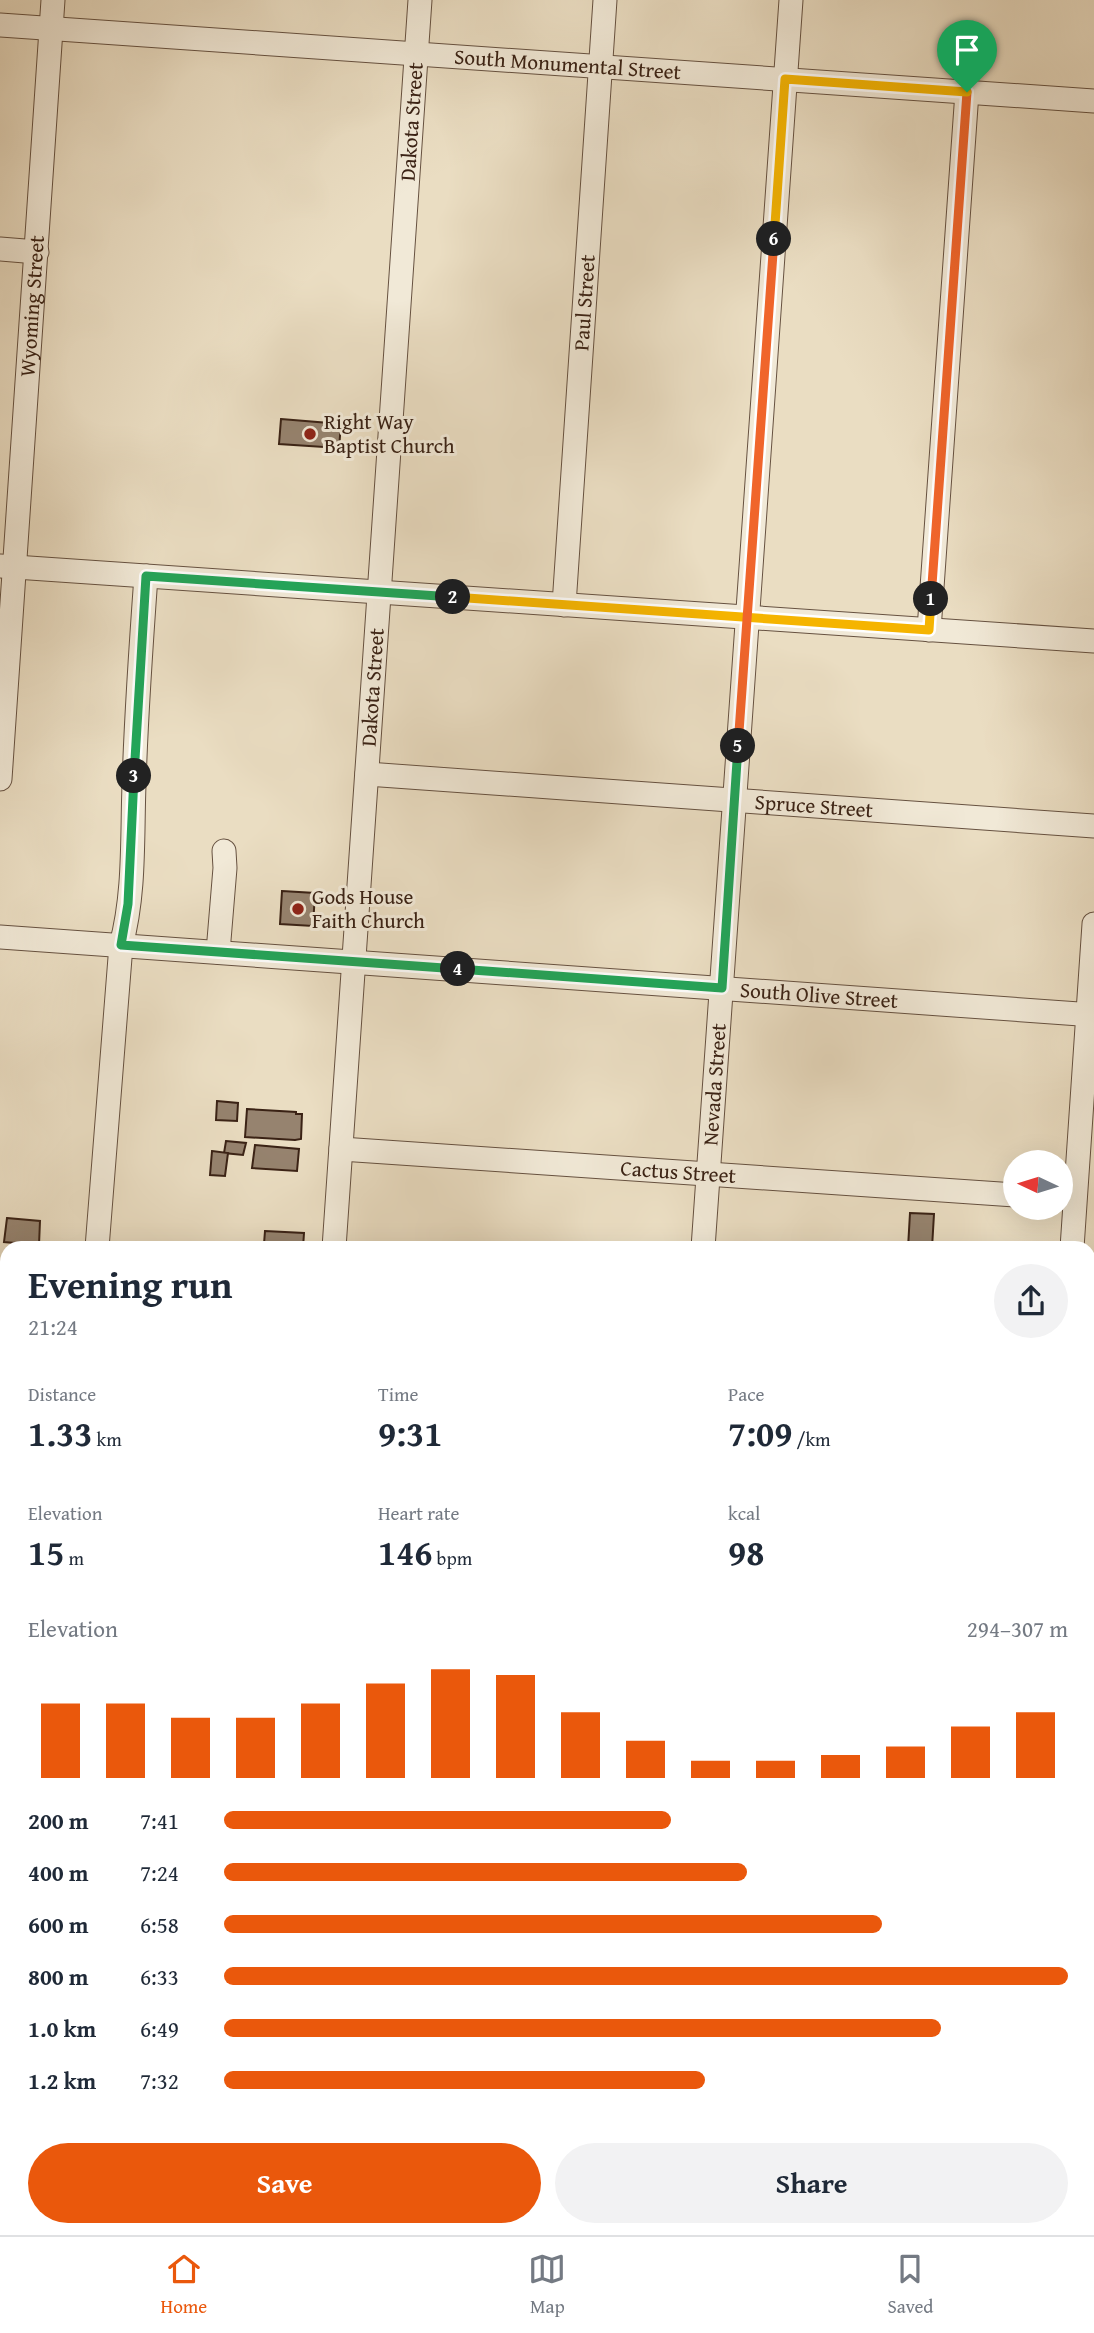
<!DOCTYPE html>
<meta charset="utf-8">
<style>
:root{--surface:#fff;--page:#f2f2f3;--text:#1f2937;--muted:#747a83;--line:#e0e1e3;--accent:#ea580c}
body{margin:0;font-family:"Gentium Book Plus",serif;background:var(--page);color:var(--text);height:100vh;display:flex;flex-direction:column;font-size:26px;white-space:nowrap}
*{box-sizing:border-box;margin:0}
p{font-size:23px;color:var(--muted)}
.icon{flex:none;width:38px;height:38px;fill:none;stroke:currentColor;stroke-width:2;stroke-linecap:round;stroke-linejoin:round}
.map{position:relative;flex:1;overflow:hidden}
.details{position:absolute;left:0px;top:1241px;width:1096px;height:996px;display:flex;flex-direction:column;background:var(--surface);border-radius:21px 21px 0 0;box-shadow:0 7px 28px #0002}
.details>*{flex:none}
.needle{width:46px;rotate:274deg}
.controls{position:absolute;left:1003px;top:1150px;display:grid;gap:14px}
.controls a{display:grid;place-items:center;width:70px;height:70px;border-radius:50%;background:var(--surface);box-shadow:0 7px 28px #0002;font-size:35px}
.pin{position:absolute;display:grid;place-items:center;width:60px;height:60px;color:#fff;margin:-72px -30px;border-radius:50% 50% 50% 0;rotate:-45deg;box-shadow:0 0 7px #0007}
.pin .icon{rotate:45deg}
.km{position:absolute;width:35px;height:35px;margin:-18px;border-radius:50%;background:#222;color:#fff;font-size:19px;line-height:35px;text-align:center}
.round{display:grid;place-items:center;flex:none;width:74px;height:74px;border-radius:37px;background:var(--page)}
.summary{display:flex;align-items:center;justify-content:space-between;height:119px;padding:0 28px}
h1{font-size:38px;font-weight:800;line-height:52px}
.figures{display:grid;grid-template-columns:repeat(3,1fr);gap:10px;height:119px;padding:7px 28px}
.figures div{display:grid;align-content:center}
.figures b{font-size:35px;font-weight:800}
.figures small{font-size:19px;font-weight:400}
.figures p{font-size:19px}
.chart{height:196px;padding:14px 28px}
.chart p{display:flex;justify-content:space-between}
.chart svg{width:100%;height:126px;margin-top:7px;stroke:var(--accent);stroke-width:6}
.action{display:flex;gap:14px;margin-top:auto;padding:14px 28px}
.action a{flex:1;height:80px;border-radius:42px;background:var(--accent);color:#fff;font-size:28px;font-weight:800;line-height:80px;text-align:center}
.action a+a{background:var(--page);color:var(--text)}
ul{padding:0 28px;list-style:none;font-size:23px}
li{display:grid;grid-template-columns:112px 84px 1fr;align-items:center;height:52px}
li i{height:18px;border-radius:9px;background:var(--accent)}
.tab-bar{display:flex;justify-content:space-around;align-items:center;height:98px;border-top:2px solid var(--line);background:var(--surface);font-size:19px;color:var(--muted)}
.tab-bar a{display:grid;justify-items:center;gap:4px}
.tab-bar .active{color:var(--accent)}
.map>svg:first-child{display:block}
.building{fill:#96836f;stroke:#3a2215;stroke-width:2}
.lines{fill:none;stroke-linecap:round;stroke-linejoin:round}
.minor-casing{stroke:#665140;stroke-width:25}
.major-casing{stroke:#3a2215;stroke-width:32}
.path{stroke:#3a2215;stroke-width:2.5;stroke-dasharray:5 3.5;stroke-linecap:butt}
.minor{stroke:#f1e9d7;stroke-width:23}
.major{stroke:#eaddc2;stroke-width:30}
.split-1-casing{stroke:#fff;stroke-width:14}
.split-2-casing{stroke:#fff;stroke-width:14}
.split-3-casing{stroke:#fff;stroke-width:14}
.split-4-casing{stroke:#fff;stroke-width:14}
.split-5-casing{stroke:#fff;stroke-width:14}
.split-6-casing{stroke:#fff;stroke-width:14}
.split-7-casing{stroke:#fff;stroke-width:14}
.split-1{stroke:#f0652b;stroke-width:9}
.split-2{stroke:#f5b400;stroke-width:9}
.split-3{stroke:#22a559;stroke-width:9}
.split-4{stroke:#22a559;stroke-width:9}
.split-5{stroke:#22a559;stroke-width:9}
.split-6{stroke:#f0652b;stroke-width:9}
.split-7{stroke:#f5b400;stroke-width:9}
.poi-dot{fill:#8f2418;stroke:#f1e9d7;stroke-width:2.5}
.labels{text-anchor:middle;stroke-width:6;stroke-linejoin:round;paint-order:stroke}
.street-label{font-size:21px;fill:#3a2215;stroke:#f1e9d7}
.poi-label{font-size:21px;fill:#3a2215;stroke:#f1e9d7;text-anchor:start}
</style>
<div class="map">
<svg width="1094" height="2235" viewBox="0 0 1094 2235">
<rect width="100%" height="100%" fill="#eaddc2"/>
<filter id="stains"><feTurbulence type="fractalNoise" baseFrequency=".00286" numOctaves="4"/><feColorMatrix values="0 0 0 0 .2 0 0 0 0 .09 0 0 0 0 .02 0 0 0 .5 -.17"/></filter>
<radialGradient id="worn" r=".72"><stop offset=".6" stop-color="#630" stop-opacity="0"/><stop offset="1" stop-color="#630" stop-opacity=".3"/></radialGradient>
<!-- building -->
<g class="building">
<path d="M281 419 341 424 339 448 279 444Z"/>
<path d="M282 891 315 893 313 926 280 924Z"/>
<path d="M217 1101 238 1103 237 1121 216 1120Z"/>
<path d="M247 1109 296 1112V1114H302L301 1139 295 1140 245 1137Z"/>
<path d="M226 1141 246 1143 243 1155 224 1153Z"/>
<path d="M255 1145 299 1149 297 1171 252 1168Z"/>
<path d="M212 1151 228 1153 225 1176 210 1175Z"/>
<path d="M910 1213 934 1214 932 1248H908Z"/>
<path d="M7 1218 40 1221 39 1245 4 1242Z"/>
<path d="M265 1231 304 1233 303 1248H274V1244H264Z"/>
<path d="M1088 1419H1094V1490L1088 1489Z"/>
<path d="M0 1715 7 1720V1769L0 1768Z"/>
<path d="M1088 1786H1094L1091 1820H1088Z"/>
<path d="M0 1899H7V1946L3 2008H0Z"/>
</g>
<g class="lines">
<!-- minor casing -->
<g class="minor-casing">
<g id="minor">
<path id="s1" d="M0 25 1094 101"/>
<path d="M0 249 37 252"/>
<path d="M0 566 1094 641"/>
<path id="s2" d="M564 605 605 0"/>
<path d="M929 630 967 92"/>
<path id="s3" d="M367 774 1094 826"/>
<path id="s4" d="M0 779 53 0"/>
<path id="s5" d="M0 937 1094 1015"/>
<path d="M218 952 225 868 224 851"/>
<path id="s6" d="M341 1149 1015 1195"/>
<path d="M97 1248 121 945C135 894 132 837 134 785 136 715 141 645 146 576"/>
<path id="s7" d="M334 1248 420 0"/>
<path id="s8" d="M703 1248 791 0"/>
<path d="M1072 1248 1094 924"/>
<path d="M0 1674H7"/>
<path d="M1088 1746H1094"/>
<path d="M1088 1968H1094"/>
<path d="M0 2040 7 2041"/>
<path d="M1088 2117H1094"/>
<path d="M112 2235 113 2230"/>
<path d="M401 2235 402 2230"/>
<path d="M461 2235V2230"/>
<path d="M685 2235 686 2230"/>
<path d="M901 2235V2230"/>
</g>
</g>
<!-- major casing -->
<g class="major-casing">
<g id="major">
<path d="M0 1306 7 1307"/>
<path d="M1088 1382H1094"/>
</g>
</g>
<!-- path -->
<g class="path">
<path d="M335 2235V2230"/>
<path d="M365 2235V2230"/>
</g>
<!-- minor -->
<use href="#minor" class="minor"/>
<!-- major -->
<use href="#major" class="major"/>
</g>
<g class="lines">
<!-- split-1 casing -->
<g class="split-1-casing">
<path id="split-1" d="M931 599 967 92"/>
</g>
<!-- split-2 casing -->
<g class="split-2-casing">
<path id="split-2" d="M453 597 929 630 931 599"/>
</g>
<!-- split-3 casing -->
<g class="split-3-casing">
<path id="split-3" d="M134 776 146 576 453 597"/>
</g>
<!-- split-4 casing -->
<g class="split-4-casing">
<path id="split-4" d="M134 776 128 904 121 945 458 969"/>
</g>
<!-- split-5 casing -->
<g class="split-5-casing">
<path id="split-5" d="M458 969 722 988 738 746"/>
</g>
<!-- split-6 casing -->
<g class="split-6-casing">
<path id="split-6" d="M738 746 774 239"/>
</g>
<!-- split-7 casing -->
<g class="split-7-casing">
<path id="split-7" d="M774 239 785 79 967 92"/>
</g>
<!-- split-1 -->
<use href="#split-1" class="split-1"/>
<!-- split-2 -->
<use href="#split-2" class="split-2"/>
<!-- split-3 -->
<use href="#split-3" class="split-3"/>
<!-- split-4 -->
<use href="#split-4" class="split-4"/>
<!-- split-5 -->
<use href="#split-5" class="split-5"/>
<!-- split-6 -->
<use href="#split-6" class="split-6"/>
<!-- split-7 -->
<use href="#split-7" class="split-7"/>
</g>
<!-- markers -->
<g class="poi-dot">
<circle cx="310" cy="434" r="7"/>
<circle cx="298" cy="909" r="7"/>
</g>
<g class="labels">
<!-- street labels -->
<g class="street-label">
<text dy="7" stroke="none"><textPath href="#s1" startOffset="569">South Monumental Street</textPath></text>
<text dy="7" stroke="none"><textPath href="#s7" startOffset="1129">Dakota Street</textPath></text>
<text dy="7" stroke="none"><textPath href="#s2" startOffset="303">Paul Street</textPath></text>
<text dy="7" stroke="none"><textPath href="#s4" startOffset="474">Wyoming Street</textPath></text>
<text dy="7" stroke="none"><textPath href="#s7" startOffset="562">Dakota Street</textPath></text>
<text dy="7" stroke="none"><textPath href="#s3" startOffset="448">Spruce Street</textPath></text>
<text dy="7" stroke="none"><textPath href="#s5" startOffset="821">South Olive Street</textPath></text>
<text dy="7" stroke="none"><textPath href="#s8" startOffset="164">Nevada Street</textPath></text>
<text dy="7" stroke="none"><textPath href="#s6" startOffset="338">Cactus Street</textPath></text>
</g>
<!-- poi labels -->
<g class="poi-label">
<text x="324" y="429">Right Way<tspan x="324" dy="24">Baptist Church</tspan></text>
<text x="312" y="904">Gods House<tspan x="312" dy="24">Faith Church</tspan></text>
</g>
</g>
<rect width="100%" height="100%" filter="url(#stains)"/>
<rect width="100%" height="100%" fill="url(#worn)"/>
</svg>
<div class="controls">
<a><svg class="needle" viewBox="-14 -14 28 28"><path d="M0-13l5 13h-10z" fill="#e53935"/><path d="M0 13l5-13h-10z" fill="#747a83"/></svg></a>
</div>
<div class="pin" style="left:967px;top:92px;background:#1e9e55"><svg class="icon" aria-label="arrive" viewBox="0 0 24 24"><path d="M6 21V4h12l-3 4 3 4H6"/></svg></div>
<b class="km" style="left:931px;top:599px">1</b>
<b class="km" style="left:453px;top:597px">2</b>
<b class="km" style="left:134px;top:776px">3</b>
<b class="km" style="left:458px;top:969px">4</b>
<b class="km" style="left:738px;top:746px">5</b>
<b class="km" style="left:774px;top:239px">6</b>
<section class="details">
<div class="summary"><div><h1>Evening run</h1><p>21:24</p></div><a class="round"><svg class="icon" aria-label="share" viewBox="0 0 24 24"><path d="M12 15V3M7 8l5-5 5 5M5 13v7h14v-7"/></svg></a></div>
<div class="figures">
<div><p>Distance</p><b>1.33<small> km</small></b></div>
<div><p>Time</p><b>9:31</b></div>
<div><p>Pace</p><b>7:09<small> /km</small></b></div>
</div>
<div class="figures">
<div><p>Elevation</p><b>15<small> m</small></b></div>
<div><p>Heart rate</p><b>146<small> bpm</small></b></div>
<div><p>kcal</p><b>98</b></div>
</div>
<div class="chart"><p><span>Elevation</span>294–307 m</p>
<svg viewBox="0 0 160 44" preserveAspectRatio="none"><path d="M5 44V18M15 44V18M25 44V23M35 44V23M45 44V18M55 44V11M65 44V6M75 44V8M85 44V21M95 44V31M105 44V38M115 44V38M125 44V36M135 44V33M145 44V26M155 44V21"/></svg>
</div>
<ul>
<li><b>200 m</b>7:41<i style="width:53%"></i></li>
<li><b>400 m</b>7:24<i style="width:62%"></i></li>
<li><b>600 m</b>6:58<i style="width:78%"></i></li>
<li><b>800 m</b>6:33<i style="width:100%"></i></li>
<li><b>1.0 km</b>6:49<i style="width:85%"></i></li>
<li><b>1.2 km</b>7:32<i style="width:57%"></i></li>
</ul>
<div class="action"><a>Save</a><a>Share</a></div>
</section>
</div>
<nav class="tab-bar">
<a class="active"><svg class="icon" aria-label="home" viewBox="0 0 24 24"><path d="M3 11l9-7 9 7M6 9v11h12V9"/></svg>Home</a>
<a><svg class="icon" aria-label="map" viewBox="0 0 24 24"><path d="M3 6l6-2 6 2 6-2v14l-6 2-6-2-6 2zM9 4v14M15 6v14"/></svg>Map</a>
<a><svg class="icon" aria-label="saved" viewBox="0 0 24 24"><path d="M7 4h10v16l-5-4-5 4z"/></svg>Saved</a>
</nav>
